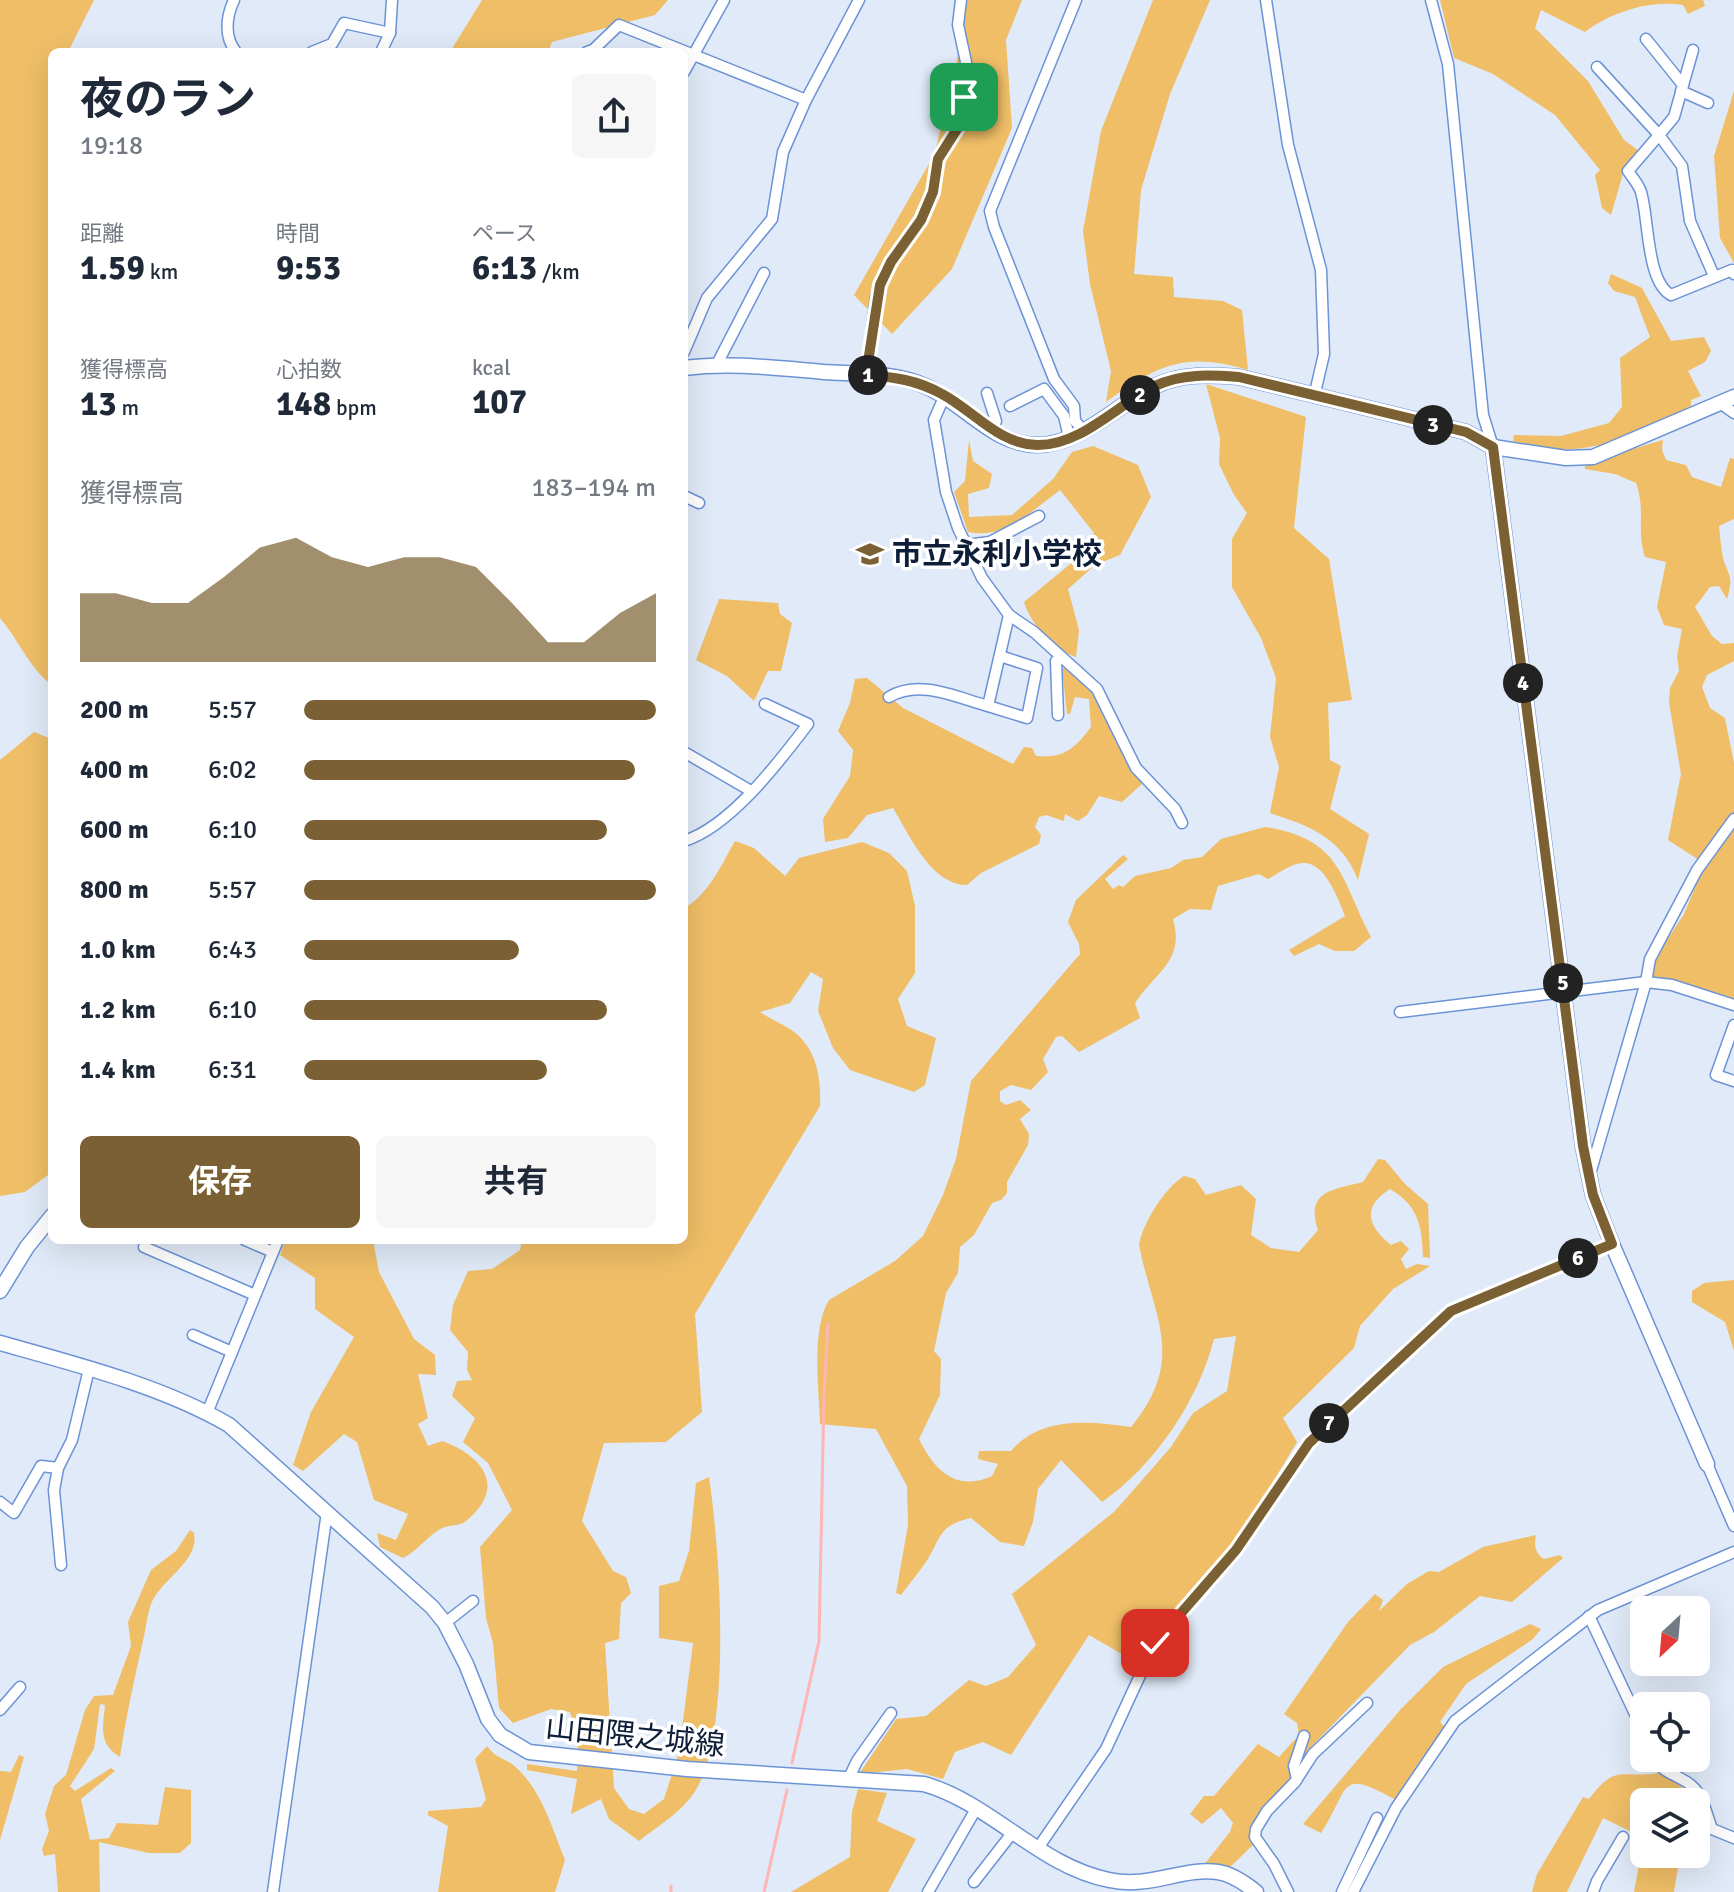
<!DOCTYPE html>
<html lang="ja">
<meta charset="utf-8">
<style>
:root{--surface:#fff;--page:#f6f6f7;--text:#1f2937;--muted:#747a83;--accent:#7a6032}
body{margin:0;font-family:Signika,"Noto Sans JP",sans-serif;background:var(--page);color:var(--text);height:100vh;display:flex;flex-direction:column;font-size:30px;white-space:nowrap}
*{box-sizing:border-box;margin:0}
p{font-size:26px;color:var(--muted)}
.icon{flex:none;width:44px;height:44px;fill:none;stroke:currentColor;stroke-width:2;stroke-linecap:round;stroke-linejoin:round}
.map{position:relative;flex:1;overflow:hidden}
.drawer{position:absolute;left:48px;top:48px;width:640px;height:1196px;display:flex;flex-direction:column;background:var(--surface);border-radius:12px;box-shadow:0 8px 32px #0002}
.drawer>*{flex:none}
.needle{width:52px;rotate:206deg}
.tools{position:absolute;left:1630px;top:1596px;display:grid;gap:16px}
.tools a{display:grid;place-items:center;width:80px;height:80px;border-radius:12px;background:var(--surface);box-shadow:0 8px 32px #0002;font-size:40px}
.pin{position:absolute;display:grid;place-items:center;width:68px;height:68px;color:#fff;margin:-34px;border-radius:16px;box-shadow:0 4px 12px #0006}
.km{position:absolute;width:40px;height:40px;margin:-20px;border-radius:50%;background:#222;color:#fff;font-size:22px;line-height:40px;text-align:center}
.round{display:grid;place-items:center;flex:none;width:84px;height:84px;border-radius:12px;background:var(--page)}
.head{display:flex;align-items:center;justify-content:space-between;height:136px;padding:0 32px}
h1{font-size:44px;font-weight:700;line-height:60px}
.stats{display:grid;grid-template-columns:repeat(3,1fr);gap:12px;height:136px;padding:8px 32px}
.stats div{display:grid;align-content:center}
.stats b{font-size:34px;font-weight:700}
.stats small{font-size:22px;font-weight:400}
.stats p{font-size:22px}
.chart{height:224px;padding:16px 32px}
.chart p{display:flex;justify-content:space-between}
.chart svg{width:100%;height:144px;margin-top:8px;fill:var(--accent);opacity:.7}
.action{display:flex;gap:16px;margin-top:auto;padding:16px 32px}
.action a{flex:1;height:92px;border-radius:12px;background:var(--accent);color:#fff;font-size:32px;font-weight:700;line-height:92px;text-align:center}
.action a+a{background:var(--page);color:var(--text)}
ul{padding:0 32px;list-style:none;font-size:26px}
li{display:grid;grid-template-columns:128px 96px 1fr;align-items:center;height:60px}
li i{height:20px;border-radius:10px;background:var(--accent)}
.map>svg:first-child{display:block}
.green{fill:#efbe67}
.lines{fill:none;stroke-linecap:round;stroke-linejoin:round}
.stream{stroke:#feb5b4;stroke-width:3}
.minor-casing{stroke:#6c93d5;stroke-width:13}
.tertiary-casing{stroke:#6c93d5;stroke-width:17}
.secondary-casing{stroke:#6c93d5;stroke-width:17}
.minor{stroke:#fff;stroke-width:10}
.tertiary{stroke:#fff;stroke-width:14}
.secondary{stroke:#fff;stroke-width:14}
.route-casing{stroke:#fff;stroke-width:16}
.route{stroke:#7a6032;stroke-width:10}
.labels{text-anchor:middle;stroke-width:7;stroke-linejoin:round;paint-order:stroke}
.poi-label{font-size:30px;font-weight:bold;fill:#0f1e38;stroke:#fff;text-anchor:start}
.street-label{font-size:30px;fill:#0f1e38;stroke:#fff}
</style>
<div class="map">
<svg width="1734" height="1892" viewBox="0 0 1734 1892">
<rect width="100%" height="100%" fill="#e1eaf8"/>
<!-- green -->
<g class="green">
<path d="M0 0H94L68 52H52V685C30 669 18 639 0 618Z"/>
<path d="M482 0H668L655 15 552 42 548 52H450Z"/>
<path d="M965 0H1022L1006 40 1012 128 952 269 892 334 854 295 934 155 956 68Z"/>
<path d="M1153 0H1210L1170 94 1141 190 1134 274 1173 277 1174 297 1223 301 1242 310 1248 370C1184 351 1158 365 1106 402L1111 371 1090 284 1083 231 1101 131Z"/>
<path d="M1440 0H1703L1705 6 1688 14 1683 5C1649 0 1612 12 1585 32L1541 10 1535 28 1588 81 1624 140 1639 151 1624 170 1611 215 1602 208 1595 175 1600 170 1555 115 1493 74 1454 58Z"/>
<path d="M1734 91V263L1720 238 1714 156Z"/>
<path d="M1611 274 1642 288 1671 341 1704 337 1711 351 1705 362 1688 371 1701 396 1691 400V406C1634 438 1579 463 1513 441L1514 435 1561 436 1609 423 1622 407 1620 358 1650 337 1635 297 1614 291 1608 283Z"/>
<path d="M1206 384 1306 417 1294 528 1329 559 1352 700 1328 703 1330 760 1341 766 1330 809 1369 834 1358 880C1342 838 1310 826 1270 813L1279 767 1270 737 1276 678 1261 638 1232 587V539L1247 513 1234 495 1219 464 1220 438Z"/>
<path d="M969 440 973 461 992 474 989 488 968 494 969 517 1012 515 1053 479 1072 452 1093 446 1138 465 1151 497 1120 555 1095 565 1068 589 1079 630 1076 657C1054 650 1030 623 1024 602L1086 551 1094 533 1060 490C1031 511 1005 540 968 532L954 492 965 481Z"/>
<path d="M1663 440 1662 450 1666 460 1686 465 1692 477 1721 487 1730 458 1734 459V519L1719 526C1720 536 1721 548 1723 558 1729 578 1734 575 1727 599L1719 586 1710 587 1695 607 1712 636 1722 644 1734 643V661L1707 675 1702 687 1710 708 1725 718 1734 763V999L1652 976 1658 954 1684 914 1705 864 1668 840 1681 774 1669 703 1670 688 1679 671 1677 656 1682 629 1664 625 1657 607 1666 562 1645 557C1636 529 1646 510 1636 483L1615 474 1585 469V463Z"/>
<path d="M719 599 778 603 780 614 792 623 781 671H768L754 701 727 676 696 660Z"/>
<path d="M1062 668 1068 669 1093 691 1142 784 1122 802 1099 796 1087 815 1078 821 1065 814 1064 821 1046 815 1039 817 1035 827 1041 835 1039 844 981 873 967 885C931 885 909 834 893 808L867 815 848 838 825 842 823 819 850 776 853 750 838 731 850 703 855 679 867 678 903 708 1013 764 1024 747 1032 748 1036 756C1064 759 1075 748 1091 727L1089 699 1075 697 1070 714H1067Z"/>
<path d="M34 732 52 739V1172L25 1192 0 1196V760Z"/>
<path d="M1265 827C1342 839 1340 878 1371 937L1354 951H1335L1319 944 1294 956 1289 950 1345 916C1339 901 1325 861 1303 863 1292 863 1278 874 1268 879L1259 874 1218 886 1211 910 1190 909 1173 919C1185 961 1156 971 1135 1003L1140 1018 1079 1052 1062 1036 1056 1037 1043 1059 1048 1072 1031 1090 1011 1085 1000 1091V1101L1006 1105 1020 1100 1031 1110 1020 1119 1029 1134 1028 1145 1007 1182V1193L1001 1200 992 1203 974 1235 960 1247 958 1273 946 1293 934 1351 941 1359 940 1395 919 1439C935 1471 956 1492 992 1476L998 1464 978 1459 979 1451H1011C1041 1416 1089 1421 1131 1427 1187 1358 1154 1320 1139 1245 1143 1222 1165 1188 1184 1176L1195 1179 1206 1195 1241 1185 1256 1199 1251 1235 1271 1248 1299 1252 1318 1230C1305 1191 1332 1190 1363 1182L1378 1159 1385 1160 1405 1184 1428 1204 1430 1258 1423 1257C1422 1227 1419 1206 1390 1189 1361 1207 1368 1227 1391 1245L1401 1241 1409 1249 1401 1259 1406 1269 1417 1264 1430 1266 1393 1289 1360 1326 1354 1348 1283 1418 1297 1442C1275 1478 1255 1514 1229 1547 1199 1587 1158 1618 1139 1664L1089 1635 1011 1755 983 1742 955 1752 943 1779 907 1769 859 1774 896 1719 926 1716 969 1680 986 1686 1008 1677 1036 1645 1012 1594 1115 1511 1171 1447 1193 1413 1227 1391 1236 1336 1214 1339C1198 1401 1155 1465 1102 1502L1061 1460 1038 1489 1033 1522 1024 1546 1000 1542 971 1518C940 1525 942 1535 928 1559 920 1571 910 1583 901 1595L896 1593 908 1525 907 1486 876 1429 820 1424C819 1389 811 1329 829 1300L895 1261 923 1236 943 1195 956 1159 971 1081 1080 954 1079 944 1068 922 1076 900 1123 855 1128 859 1105 879 1113 889 1119 885 1123 887 1135 876 1171 868 1183 860 1202 857 1221 839Z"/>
<path d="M735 841 754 848 785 876 799 858 862 842 889 853 907 871 915 906V973L898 999 907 1026 936 1038 925 1085 914 1092 850 1070 833 1048 818 1011 823 979 811 972 790 1003 760 1012C770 1019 783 1024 793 1031 817 1049 821 1078 820 1106L695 1314 702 1412 666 1442 604 1443 582 1521 613 1571 626 1577 631 1593 621 1603 619 1639 605 1643 614 1788 629 1809 644 1814 664 1799 679 1752 693 1643 659 1638V1586L679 1581 689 1551 696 1483 709 1477C720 1549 732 1725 697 1788 684 1811 659 1825 639 1841L609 1819 601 1799 571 1814 577 1779 527 1770V1764L577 1771 578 1743 570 1712 551 1709 513 1723 499 1708 493 1643 486 1618 480 1547 512 1510 488 1463 463 1442 475 1418 452 1396 457 1381 472 1380 467 1370 468 1352 450 1330 453 1305 468 1271 492 1269 520 1250 522 1240H684V908C707 897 723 862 735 841Z"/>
<path d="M285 1240H373L379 1272 414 1339 435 1355 436 1375 418 1374 428 1418 418 1424 428 1446 442 1441C482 1455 508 1487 466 1521 460 1526 449 1525 442 1528 428 1535 418 1551 403 1558L380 1547 377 1533 396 1540 408 1514 374 1500 357 1442 344 1434 303 1471 293 1465 311 1412 354 1337 315 1309V1278L280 1255Z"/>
<path d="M1734 1280V1351L1725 1322 1692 1302V1291L1704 1283Z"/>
<path d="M190 1530 194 1533C200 1561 161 1579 151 1604 147 1615 146 1629 143 1641 134 1680 126 1717 120 1757 98 1743 103 1728 105 1705L100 1704 94 1749 70 1786 75 1791 111 1768 115 1771 81 1799 90 1840 109 1838 117 1823 158 1825 165 1787 191 1790V1843L180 1853H149L99 1842 100 1892H58L55 1854 44 1856 42 1849 49 1831 45 1814 54 1786 66 1775 85 1710 94 1696 113 1695 131 1646 128 1622 151 1570 176 1551Z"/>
<path d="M1536 1535C1534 1546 1535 1553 1544 1559L1560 1555 1563 1558 1512 1602 1480 1596 1434 1632 1410 1645 1308 1750 1291 1780 1262 1808 1251 1829 1254 1844 1229 1868 1203 1866 1230 1832 1233 1823 1221 1808 1202 1824 1190 1814 1204 1796H1214L1258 1744 1279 1757 1299 1735 1297 1723 1284 1714 1348 1622 1375 1594 1383 1600 1379 1611 1407 1584 1429 1571 1439 1572 1483 1547Z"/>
<path d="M1530 1624 1541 1629 1533 1639 1466 1684 1440 1722 1444 1726 1396 1800C1337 1767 1351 1787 1321 1833L1303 1824 1401 1709 1443 1667Z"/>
<path d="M487 1746C497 1759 502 1757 512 1764 541 1787 552 1828 565 1860L555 1892H438L448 1826 428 1815V1811L481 1807 486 1799 475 1759Z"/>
<path d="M19 1755 24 1757 0 1840V1771L11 1772Z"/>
<path d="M1659 1773 1681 1786 1692 1802H1644V1854H1689L1678 1867 1674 1892H1634L1644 1838 1603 1818 1567 1892H1532L1537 1874 1583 1797 1589 1799C1616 1763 1620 1779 1659 1773Z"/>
<path d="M858 1789 887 1793 877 1821 916 1839 888 1892H791L850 1857 852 1812Z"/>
</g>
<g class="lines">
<!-- stream -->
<g class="stream">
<path d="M792 1763 819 1641 824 1395 828 1324"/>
<path d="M671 1892V1886"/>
<path d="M764 1892 787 1790"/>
</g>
<!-- minor casing -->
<g class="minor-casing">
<g id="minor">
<path d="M234 0C226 17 224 37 236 52"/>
<path d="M1076 0 990 211 994 227 1054 379 1074 406 1075 421 1083 430"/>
<path d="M1266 0 1288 145 1321 270 1324 354 1314 397"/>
<path d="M1431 0 1448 64 1483 415 1493 447"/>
<path d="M1646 39 1683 85"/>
<path d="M312 52 332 44 344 23 390 33"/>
<path d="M381 52 390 33 392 0"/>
<path d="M587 52 593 50 619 25 806 100"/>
<path d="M1597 67 1659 135 1674 117 1693 50"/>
<path d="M684 72 724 0"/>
<path d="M1681 91 1708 103"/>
<path d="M1714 276 1690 221 1682 166 1659 135 1628 171C1632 177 1639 185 1641 192 1649 218 1646 281 1671 295L1732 270 1734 274"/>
<path d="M684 352 707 298 772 219 783 152 806 100 859 0"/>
<path d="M717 364 764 273"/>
<path d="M866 375 876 297 891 262 921 220 933 192 938 159 959 126 966 62 958 25 961 0"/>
<path d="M987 393 996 421 991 429"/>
<path d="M1720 403 1734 413"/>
<path d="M1010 406 1044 389 1064 416 1069 437"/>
<path d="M684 496 699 503"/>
<path d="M966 545 990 542 1039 516"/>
<path d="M1009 615 1034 632 1097 689 1136 768 1175 809 1182 823"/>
<path d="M1056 661 1058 715"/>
<path d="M889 697C920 679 955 697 988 706L1009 615 982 578 958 528 946 492 934 420 945 395"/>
<path d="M988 706 1027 718 1037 668 1000 656"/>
<path d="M684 752 751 791"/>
<path d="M684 841C730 827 779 762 808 724L765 704"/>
<path d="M1400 1012 1646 982 1672 985 1734 1005"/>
<path d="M1734 1025 1716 1075 1734 1081"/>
<path d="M1590 1174 1646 982 1650 959 1697 870 1734 819"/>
<path d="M245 1240 273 1252"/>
<path d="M144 1247 255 1295"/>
<path d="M193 1335 232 1352"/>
<path d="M207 1413 278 1240"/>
<path d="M1707 1464 1734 1526"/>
<path d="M58 1468 54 1490 61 1565"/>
<path d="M0 1502 14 1513 41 1466 58 1468 72 1440 89 1369"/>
<path d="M1589 1616 1644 1733"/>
<path d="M445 1623 473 1601"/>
<path d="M0 1710 20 1687"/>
<path d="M1655 1758C1662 1774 1680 1775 1692 1786 1703 1795 1707 1816 1712 1829L1734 1838"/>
<path d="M1297 1779 1294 1766 1304 1736"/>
<path d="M848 1780 857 1761 891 1713"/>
<path d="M1038 1848 1106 1749 1155 1643 1236 1550 1309 1443 1451 1311 1612 1244"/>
<path d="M974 1882 1013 1832"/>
<path d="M273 1892 327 1512"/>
<path d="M928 1892 976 1809"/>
<path d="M1288 1892 1274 1864 1255 1837 1256 1829 1267 1811 1295 1782 1313 1754 1367 1703"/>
<path d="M1342 1892 1377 1818"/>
<path d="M1353 1892 1396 1808 1455 1721 1598 1610 1734 1552"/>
<path d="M1593 1892 1597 1881 1623 1837"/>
</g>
</g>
<!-- tertiary casing -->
<g class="tertiary-casing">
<g id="tertiary">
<path d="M684 368C731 362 777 368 824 372 857 374 894 372 925 386 963 402 993 445 1037 445 1081 445 1118 404 1155 386 1182 373 1210 375 1239 377L1466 432 1493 447 1566 458 1593 457 1734 397"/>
<path d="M1493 447 1583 1146 1593 1195 1612 1244 1707 1464"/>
<path d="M0 1291 27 1247 52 1216"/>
</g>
</g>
<!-- secondary casing -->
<g class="secondary-casing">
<path id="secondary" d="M0 1343C75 1364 162 1386 229 1425L432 1607 445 1623 466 1664 488 1719 500 1735 529 1752 687 1769 924 1784C991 1803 1039 1866 1109 1880 1150 1889 1182 1867 1218 1872 1232 1874 1246 1884 1256 1892"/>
</g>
<!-- minor -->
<use href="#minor" class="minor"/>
<!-- tertiary -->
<use href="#tertiary" class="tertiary"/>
<!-- secondary -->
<use href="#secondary" class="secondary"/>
</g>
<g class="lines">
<!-- route casing -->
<g class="route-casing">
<path id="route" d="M964 97 959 126 938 159 933 192 921 220 891 262 880 285 866 375C894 377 917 380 942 394 974 411 998 444 1037 445 1081 446 1118 404 1155 386 1182 373 1210 375 1239 377L1466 432 1493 447 1583 1146 1593 1195 1612 1244 1451 1311 1309 1443 1236 1550 1155 1643"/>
</g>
<!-- route -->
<use href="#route" class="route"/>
</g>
<!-- icons -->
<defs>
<g id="school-bare" transform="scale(2.16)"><path d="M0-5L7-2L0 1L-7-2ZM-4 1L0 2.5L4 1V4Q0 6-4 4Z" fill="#7a6032" stroke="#fff" stroke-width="2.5" paint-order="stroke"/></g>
</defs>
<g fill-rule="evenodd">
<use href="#school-bare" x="870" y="554"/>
</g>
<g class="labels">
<!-- poi labels -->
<g class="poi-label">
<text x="892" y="564">市立永利小学校</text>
</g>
<!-- street labels -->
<g class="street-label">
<text transform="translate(635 1736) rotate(6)" y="10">山田隈之城線</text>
</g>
</g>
</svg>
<div class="tools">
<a><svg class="needle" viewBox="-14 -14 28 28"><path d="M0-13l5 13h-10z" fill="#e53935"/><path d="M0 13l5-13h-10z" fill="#747a83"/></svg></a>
<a><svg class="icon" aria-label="locate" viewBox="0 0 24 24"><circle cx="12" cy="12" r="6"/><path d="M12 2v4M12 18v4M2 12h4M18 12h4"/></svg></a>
<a><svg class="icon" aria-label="layers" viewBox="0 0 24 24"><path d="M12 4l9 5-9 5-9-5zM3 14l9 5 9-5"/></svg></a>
</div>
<div class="pin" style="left:964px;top:97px;background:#1e9e55"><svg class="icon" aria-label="arrive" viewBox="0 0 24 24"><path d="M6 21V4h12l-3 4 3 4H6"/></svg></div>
<div class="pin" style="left:1155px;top:1643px;background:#d93025"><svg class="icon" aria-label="check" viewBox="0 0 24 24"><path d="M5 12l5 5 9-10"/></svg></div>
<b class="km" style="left:868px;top:375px">1</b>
<b class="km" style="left:1140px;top:395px">2</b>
<b class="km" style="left:1433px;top:425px">3</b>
<b class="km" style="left:1523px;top:683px">4</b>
<b class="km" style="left:1563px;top:983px">5</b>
<b class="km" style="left:1578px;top:1258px">6</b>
<b class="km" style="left:1329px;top:1423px">7</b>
<section class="drawer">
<div class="head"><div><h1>夜のラン</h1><p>19:18</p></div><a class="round"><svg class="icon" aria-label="share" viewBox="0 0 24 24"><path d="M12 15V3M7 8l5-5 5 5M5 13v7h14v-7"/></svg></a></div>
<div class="stats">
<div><p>距離</p><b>1.59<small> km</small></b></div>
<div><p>時間</p><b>9:53</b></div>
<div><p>ペース</p><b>6:13<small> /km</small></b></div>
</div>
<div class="stats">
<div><p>獲得標高</p><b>13<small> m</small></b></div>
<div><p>心拍数</p><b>148<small> bpm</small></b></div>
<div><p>kcal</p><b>107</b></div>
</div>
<div class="chart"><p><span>獲得標高</span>183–194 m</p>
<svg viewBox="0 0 160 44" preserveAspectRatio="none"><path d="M0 44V23L10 23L20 26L30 26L40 18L50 9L60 6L70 12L80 15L90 12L100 12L110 15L120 26L130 38L140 38L150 29L160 23V44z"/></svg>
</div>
<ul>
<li><b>200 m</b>5:57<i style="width:100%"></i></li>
<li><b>400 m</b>6:02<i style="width:94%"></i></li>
<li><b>600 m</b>6:10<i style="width:86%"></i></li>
<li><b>800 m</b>5:57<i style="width:100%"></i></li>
<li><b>1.0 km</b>6:43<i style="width:61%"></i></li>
<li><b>1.2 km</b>6:10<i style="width:86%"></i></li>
<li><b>1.4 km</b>6:31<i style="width:69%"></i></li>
</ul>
<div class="action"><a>保存</a><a>共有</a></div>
</section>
</div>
